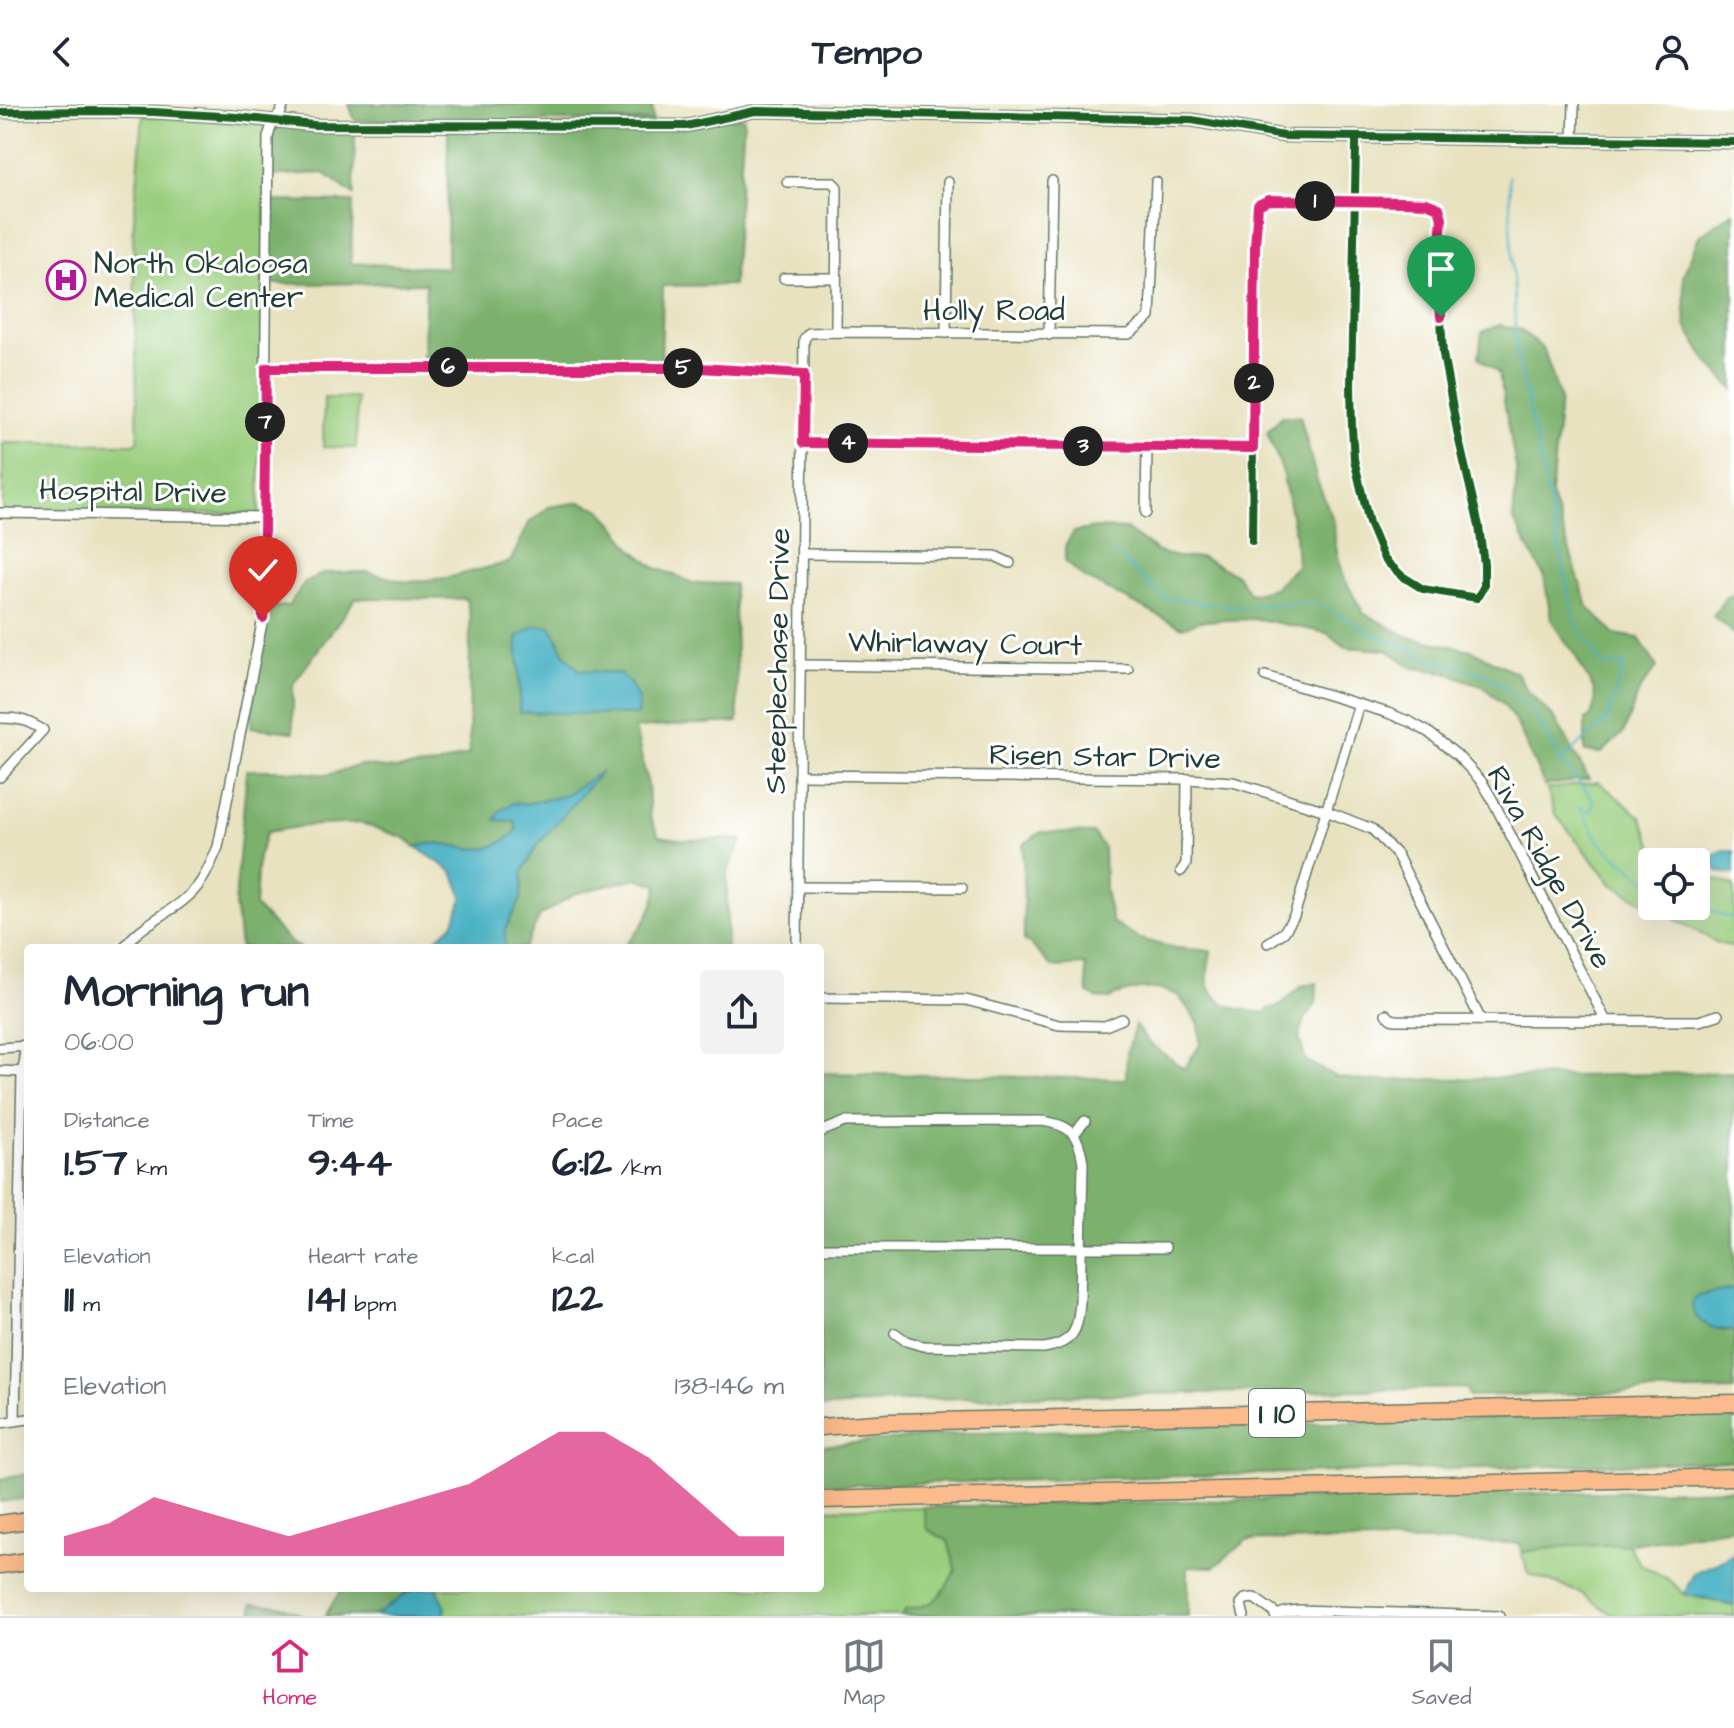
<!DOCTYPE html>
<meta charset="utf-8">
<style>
:root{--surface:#fff;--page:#f2f2f3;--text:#1f2937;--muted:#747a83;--line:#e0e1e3;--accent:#db2777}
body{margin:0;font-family:"Architects Daughter",sans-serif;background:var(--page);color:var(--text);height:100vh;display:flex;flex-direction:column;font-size:30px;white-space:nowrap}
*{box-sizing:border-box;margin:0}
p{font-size:26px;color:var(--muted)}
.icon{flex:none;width:44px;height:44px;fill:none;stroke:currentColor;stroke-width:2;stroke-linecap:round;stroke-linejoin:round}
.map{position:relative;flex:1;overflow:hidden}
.panel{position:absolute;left:24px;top:840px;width:800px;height:648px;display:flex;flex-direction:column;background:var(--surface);border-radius:8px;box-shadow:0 8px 32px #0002}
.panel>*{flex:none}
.controls{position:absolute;left:1638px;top:744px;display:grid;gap:16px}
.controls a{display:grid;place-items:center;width:72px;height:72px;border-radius:8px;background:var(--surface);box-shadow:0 8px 32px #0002;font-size:40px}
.pin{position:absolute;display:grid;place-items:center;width:68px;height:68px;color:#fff;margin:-82px -34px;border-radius:50% 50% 50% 0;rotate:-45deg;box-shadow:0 0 8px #0007}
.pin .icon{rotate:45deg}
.km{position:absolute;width:40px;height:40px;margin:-20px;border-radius:50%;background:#222;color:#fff;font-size:22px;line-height:40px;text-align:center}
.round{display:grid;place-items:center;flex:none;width:84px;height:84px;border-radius:8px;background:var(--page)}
.overview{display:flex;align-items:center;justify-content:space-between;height:136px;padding:0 40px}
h1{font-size:44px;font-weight:700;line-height:60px}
.stats{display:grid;grid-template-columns:repeat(3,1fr);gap:12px;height:136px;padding:8px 40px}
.stats div{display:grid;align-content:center}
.stats b{font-size:40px;font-weight:700}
.stats small{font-size:22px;font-weight:400}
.stats p{font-size:22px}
.chart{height:224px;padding:16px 40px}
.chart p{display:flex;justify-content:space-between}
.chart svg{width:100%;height:144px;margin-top:8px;fill:var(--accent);opacity:.7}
header{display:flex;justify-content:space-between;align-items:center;height:104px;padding:0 40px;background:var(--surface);font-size:36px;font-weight:700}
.dock{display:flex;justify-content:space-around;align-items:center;height:112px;border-top:2px solid var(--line);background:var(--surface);font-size:22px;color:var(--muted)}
.dock a{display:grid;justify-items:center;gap:4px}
.dock .selected{color:var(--accent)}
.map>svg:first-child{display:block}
.green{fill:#9ace7e;stroke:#5c8659;stroke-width:2}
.forest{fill:#7bb16d;stroke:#4d7750;stroke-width:2;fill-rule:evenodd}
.water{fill:#45b0c3;stroke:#32767c;stroke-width:2}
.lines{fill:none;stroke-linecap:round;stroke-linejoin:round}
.stream{stroke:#45b0c3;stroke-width:2}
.street-casing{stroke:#657765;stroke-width:12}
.secondary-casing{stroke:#657765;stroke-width:15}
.highway-casing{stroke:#657765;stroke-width:19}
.street{stroke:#fff;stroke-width:9}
.secondary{stroke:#fde4d1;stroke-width:12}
.highway{stroke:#fbbb8c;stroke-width:16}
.cycleway-casing{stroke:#fff;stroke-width:13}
.cycleway{stroke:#1b5e20;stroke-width:8}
.route-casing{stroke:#fff;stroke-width:16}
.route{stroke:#db2777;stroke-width:10}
.labels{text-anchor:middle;stroke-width:6;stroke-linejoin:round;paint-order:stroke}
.shield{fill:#fff;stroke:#627771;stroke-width:2}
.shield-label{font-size:28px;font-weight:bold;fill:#1f3d34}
.poi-label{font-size:30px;fill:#1f3d34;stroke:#fff;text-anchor:start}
.street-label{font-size:30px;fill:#1f3d34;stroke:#fff}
</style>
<header><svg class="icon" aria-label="back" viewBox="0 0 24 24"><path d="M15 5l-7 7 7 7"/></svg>Tempo<svg class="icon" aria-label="person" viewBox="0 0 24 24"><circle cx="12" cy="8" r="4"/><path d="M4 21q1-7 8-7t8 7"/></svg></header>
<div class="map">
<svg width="1734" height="1512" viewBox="0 0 1734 1512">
<rect width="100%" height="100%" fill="#fff"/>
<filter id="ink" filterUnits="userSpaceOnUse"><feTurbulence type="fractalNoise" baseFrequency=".0125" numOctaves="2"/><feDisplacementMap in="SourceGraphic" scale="16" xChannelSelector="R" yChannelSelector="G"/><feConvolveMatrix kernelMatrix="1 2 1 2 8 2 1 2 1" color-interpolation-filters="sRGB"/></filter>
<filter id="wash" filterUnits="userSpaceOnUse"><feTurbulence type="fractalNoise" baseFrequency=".006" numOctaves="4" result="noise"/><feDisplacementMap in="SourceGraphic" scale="32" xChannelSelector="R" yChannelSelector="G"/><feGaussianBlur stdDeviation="1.8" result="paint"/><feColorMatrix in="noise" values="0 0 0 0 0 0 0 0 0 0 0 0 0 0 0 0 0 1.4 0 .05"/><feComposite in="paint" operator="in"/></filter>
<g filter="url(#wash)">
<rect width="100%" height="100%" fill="#e8e2c0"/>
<!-- green -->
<g class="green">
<path d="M143 12 266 21 259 410 3 409V339L134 340 138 337 133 126Z"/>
<path d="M324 294H357L356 344 323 343Z"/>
<path d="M1599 678 1641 713 1660 758H1652V802H1696V773H1710L1734 782V844L1716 838 1613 781 1555 710 1547 685Z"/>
<path d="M923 1403 927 1425 948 1437 956 1466C940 1493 938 1501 905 1506L903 1512H443L433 1484H820V1405Z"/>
<path d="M1628 1440 1640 1460 1670 1476 1684 1490 1734 1502V1512H1614L1581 1489 1529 1470 1521 1448 1569 1442Z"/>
</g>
<!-- forest -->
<g class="forest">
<path d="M349 0H652L653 17H355Z"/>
<path d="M744 14 733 181 663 182 661 261 423 258 426 179 264 180 265 97 353 98 351 159 447 164 448 26Z"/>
<path d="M266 21 355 26 354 91 324 69 266 72Z"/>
<path d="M1734 107V286L1706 256 1686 222 1683 172 1699 132Z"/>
<path d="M1500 221 1521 226 1544 246 1560 295 1551 390 1588 503 1614 530 1639 534 1657 563 1639 587 1624 628 1602 649 1585 648V616L1591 612 1595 598 1594 586 1573 547 1562 533 1551 515 1544 472 1513 415 1517 369 1499 270 1479 253 1482 228Z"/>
<path d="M1282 312H1300L1317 377 1334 418 1335 439 1342 470 1363 509 1408 533 1471 546 1517 569 1527 586 1556 616 1589 675 1547 681 1545 683 1518 622 1505 602 1484 583 1445 568 1413 564 1387 546 1346 543 1327 529 1258 515 1200 517 1182 524 1083 473 1065 457V442L1074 428 1096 424 1126 425 1158 448 1181 454 1201 453 1237 471 1250 490 1274 484 1297 462 1295 431 1282 366 1267 328Z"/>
<path d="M581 398 600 405 614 420 631 444 654 463 693 479 734 480 738 618 635 624 648 682 650 713 659 732 685 736 724 735 742 736 727 768V844H623C641 825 654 807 658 781L636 774 574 790 540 812 524 844H505V825L521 795 523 767 538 740 598 670 564 692 525 700H513L518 726C480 765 451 729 416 743L405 734 361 719 303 722 267 728 258 753 255 802 291 839 301 844H240L235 798 247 666H282L328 671 360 661 394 665 437 661 469 650 470 513 466 495 356 494 293 580V628L251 623 262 503 288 502 305 478 325 469 367 468 407 478 446 474 510 458 529 419 549 403ZM517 534H558L565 551 579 566 621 570 639 597 637 610 519 608 520 554Z"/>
<path d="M1734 491V530L1713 512 1726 493Z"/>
<path d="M1041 728 1093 729 1104 744 1105 786 1112 818 1140 835 1175 844 1211 847C1210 856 1206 870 1208 879 1215 905 1245 907 1267 909L1268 905 1282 901 1301 882 1317 879 1316 900 1306 913 1299 934 1306 957 1336 973 1365 977 1734 968V1185L1697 1192 1722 1227 1734 1226V1286L1469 1292 1466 1284 1034 1292 933 1295 820 1304V969L1126 975 1127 950 1135 921 1148 938 1184 965 1200 941 1199 920 1178 891 1160 885H1139L1115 891 1110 895 1097 894 1088 889 1085 861 1052 863 1030 840 1024 838 1023 741Z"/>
<path d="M1734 1308V1357L820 1382V1342L970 1329Z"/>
<path d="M28 1370V1394L0 1398V1375Z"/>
<path d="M1734 1385V1424L1632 1440 1569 1442 1521 1448 1520 1439 1247 1436 1214 1463 1188 1462V1512H903L905 1506C938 1501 940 1493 956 1466L948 1437 927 1425 923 1403Z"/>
<path d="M342 1484H412L384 1508 371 1512H325Z"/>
<path d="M252 1500C271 1500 286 1501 303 1512H253Z"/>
</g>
<!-- water -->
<g class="water">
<path d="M535 522H551L565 551 579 566 621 570 631 581 639 597 637 611 519 608 520 585 517 533Z"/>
<path d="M601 668 538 740 523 767 521 795 505 825V844H427L453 820 463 794 453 768 416 743C451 729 481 765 517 726L515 717 495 716 500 707 513 699 525 700 563 692Z"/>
<path d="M1721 747H1734V770L1719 768 1713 761 1714 751Z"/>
<path d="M1734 1185V1226C1714 1227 1693 1220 1692 1198L1697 1192Z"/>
<path d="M1734 1449V1502L1684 1490 1694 1469 1724 1456Z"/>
<path d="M414 1484H437L446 1503 444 1512H375Z"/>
</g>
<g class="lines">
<!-- stream -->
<g class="stream">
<path d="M1509 72 1516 243 1576 521 1605 562 1625 560 1607 616 1561 657 1594 696 1591 707 1579 703 1602 741 1645 775 1652 778"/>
<path d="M1114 448 1164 494 1239 503 1316 498 1369 528 1437 558 1485 570 1529 602 1561 656"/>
<path d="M1696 800 1721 811 1734 814"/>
</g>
</g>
</g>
<g filter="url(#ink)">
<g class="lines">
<!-- street casing -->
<g class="street-casing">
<g id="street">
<path d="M1573 37 1574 0"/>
<path d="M787 78H832L837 83 836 228"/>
<path d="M784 174H836"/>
<path d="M946 229 948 78"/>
<path d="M1049 231 1052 77"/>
<path d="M266 264H699L804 270"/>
<path d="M803 339 1253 344"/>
<path d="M0 409 265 413"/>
<path d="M1146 409 1147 343"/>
<path d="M1252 437 1255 142 1258 101 1269 96C1299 97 1328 97 1357 98 1384 98 1414 93 1439 104L1442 114 1438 164 1443 250 1458 332 1479 422 1484 460V482L1477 494 1423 485 1402 472 1384 455 1369 419 1354 355 1352 324 1351 283 1356 41V33"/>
<path d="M802 450 995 452 1010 459"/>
<path d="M801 561 1128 565"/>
<path d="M1265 572 1388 609 1410 618 1428 628 1457 651 1482 678 1491 693 1606 917"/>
<path d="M0 614C19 614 26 616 43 626L0 673"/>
<path d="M799 671 1187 675 1233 678 1326 707 1372 725 1397 751 1481 916"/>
<path d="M1181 767 1186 760 1187 675"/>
<path d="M798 783 962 784"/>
<path d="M1268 839 1284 828 1294 812 1359 600"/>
<path d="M124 844C142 817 177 808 197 783 207 771 212 756 218 743L263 514 268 33 273 17 280 10 284 0"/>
<path d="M797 844 804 235 809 229 836 228 1129 230 1150 213 1156 78"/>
<path d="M820 894 966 896 1059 921 1105 922 1122 915"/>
<path d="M1386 910 1391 915 1396 916 1699 917 1718 911"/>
<path d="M0 944 28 942"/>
<path d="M0 967 25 968"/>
<path d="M820 1028 845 1018 1042 1017C1071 1021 1079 1030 1083 1059L1080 1197C1078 1225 1075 1239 1044 1244L923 1242 906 1237 895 1229"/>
<path d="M1074 1030 1085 1017"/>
<path d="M820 1144H1165"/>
<path d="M15 1317 22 968 25 956 24 943"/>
<path d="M0 1319 28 1315"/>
<path d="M1244 1512 1241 1500 1245 1495 1254 1494 1278 1511"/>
<path d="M1275 1512 1285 1508 1298 1506 1499 1512"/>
</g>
</g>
<!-- secondary casing -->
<g class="secondary-casing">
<path id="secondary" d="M0 8 101 7 154 8 237 13 314 21 663 22H686L755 7 1192 16 1284 32 1734 38"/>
</g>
<!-- highway casing -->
<g class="highway-casing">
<g id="highway">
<path d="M820 1323 889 1318 1734 1299"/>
<path d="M820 1396 1734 1373"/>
<path d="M0 1420 28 1416"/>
<path d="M0 1461 28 1457"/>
</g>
</g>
<!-- street -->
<use href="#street" class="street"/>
<!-- secondary -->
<use href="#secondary" class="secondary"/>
<!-- highway -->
<use href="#highway" class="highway"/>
<!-- cycleway casing -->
<g class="cycleway-casing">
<g id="cycleway">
<path d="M0 8 101 7 154 8 237 13 314 21 663 22H686L755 7 1192 16 1284 32 1734 38"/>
<path d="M1252 437 1255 142 1258 101 1269 96C1299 97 1328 97 1357 98 1384 98 1414 93 1439 104L1442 114 1438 164 1443 250 1458 332 1479 422 1484 460V482L1477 494 1423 485 1402 472 1384 455 1369 419 1354 355 1352 324 1351 283 1356 41V33"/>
</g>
</g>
<!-- cycleway -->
<use href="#cycleway" class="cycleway"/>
</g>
</g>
<g class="lines" filter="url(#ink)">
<!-- route casing -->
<g class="route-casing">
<path id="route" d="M263 514 266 264H699L804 270 803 339 1253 344 1255 142 1258 101 1269 96 1403 98 1426 99 1439 104 1442 114 1438 164 1441 213"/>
</g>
<!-- route -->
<use href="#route" class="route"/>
</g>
<!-- icons -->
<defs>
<g id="hospital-ring" transform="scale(2)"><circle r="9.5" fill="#fff" stroke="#b5179e" stroke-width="1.5"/><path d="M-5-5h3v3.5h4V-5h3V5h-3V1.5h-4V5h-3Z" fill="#b5179e"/></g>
</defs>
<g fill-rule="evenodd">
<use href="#hospital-ring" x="66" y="176"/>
</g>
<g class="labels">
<!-- shield labels -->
<rect class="shield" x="1249" y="1285" width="56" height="48" rx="6"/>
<g class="shield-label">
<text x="1277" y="1319">I 10</text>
</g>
<!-- poi labels -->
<g class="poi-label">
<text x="94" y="169">North Okaloosa<tspan x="94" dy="34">Medical Center</tspan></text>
</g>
<!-- street labels -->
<g class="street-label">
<text x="994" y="216">Holly Road</text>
<text transform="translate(133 387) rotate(1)" y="10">Hospital Drive</text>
<text transform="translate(965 539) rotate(1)" y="10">Whirlaway Court</text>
<text transform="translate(777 557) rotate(-89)" y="10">Steeplechase Drive</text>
<text transform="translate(1105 652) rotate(1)" y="10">Risen Star Drive</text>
<text transform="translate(1550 763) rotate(61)" y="10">Riva Ridge Drive</text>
</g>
</g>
</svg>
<div class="controls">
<a><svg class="icon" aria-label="locate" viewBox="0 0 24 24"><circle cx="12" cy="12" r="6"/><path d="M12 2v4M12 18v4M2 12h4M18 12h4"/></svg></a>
</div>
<div class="pin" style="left:1441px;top:213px;background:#1e9e55"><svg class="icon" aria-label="arrive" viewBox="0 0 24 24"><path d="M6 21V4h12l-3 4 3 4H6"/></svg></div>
<div class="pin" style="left:263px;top:514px;background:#d93025"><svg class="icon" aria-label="check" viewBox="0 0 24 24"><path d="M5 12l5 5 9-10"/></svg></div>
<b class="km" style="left:1315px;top:97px">1</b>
<b class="km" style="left:1254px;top:279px">2</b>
<b class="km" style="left:1083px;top:342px">3</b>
<b class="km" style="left:848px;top:339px">4</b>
<b class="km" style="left:683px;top:264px">5</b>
<b class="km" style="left:448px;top:263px">6</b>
<b class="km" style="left:265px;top:318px">7</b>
<section class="panel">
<div class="overview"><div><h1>Morning run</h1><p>06:00</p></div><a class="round"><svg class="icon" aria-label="share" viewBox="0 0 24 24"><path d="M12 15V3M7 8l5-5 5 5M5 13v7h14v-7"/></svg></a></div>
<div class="stats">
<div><p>Distance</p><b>1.57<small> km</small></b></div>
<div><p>Time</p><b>9:44</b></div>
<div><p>Pace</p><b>6:12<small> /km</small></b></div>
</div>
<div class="stats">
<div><p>Elevation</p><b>11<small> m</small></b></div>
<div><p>Heart rate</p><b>141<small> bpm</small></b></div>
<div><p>kcal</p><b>122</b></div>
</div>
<div class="chart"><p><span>Elevation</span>138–146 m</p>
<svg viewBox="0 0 160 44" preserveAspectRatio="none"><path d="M0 44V38L10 34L20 26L30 30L40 34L50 38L60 34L70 30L80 26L90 22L100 14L110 6L120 6L130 14L140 26L150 38L160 38V44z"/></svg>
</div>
</section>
</div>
<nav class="dock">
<a class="selected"><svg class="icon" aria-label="home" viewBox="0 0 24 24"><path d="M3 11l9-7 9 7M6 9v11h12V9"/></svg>Home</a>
<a><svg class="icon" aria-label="map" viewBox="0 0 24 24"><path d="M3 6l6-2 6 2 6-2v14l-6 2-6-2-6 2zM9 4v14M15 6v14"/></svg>Map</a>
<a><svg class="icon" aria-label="saved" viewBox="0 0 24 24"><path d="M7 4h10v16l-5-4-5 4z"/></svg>Saved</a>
</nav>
